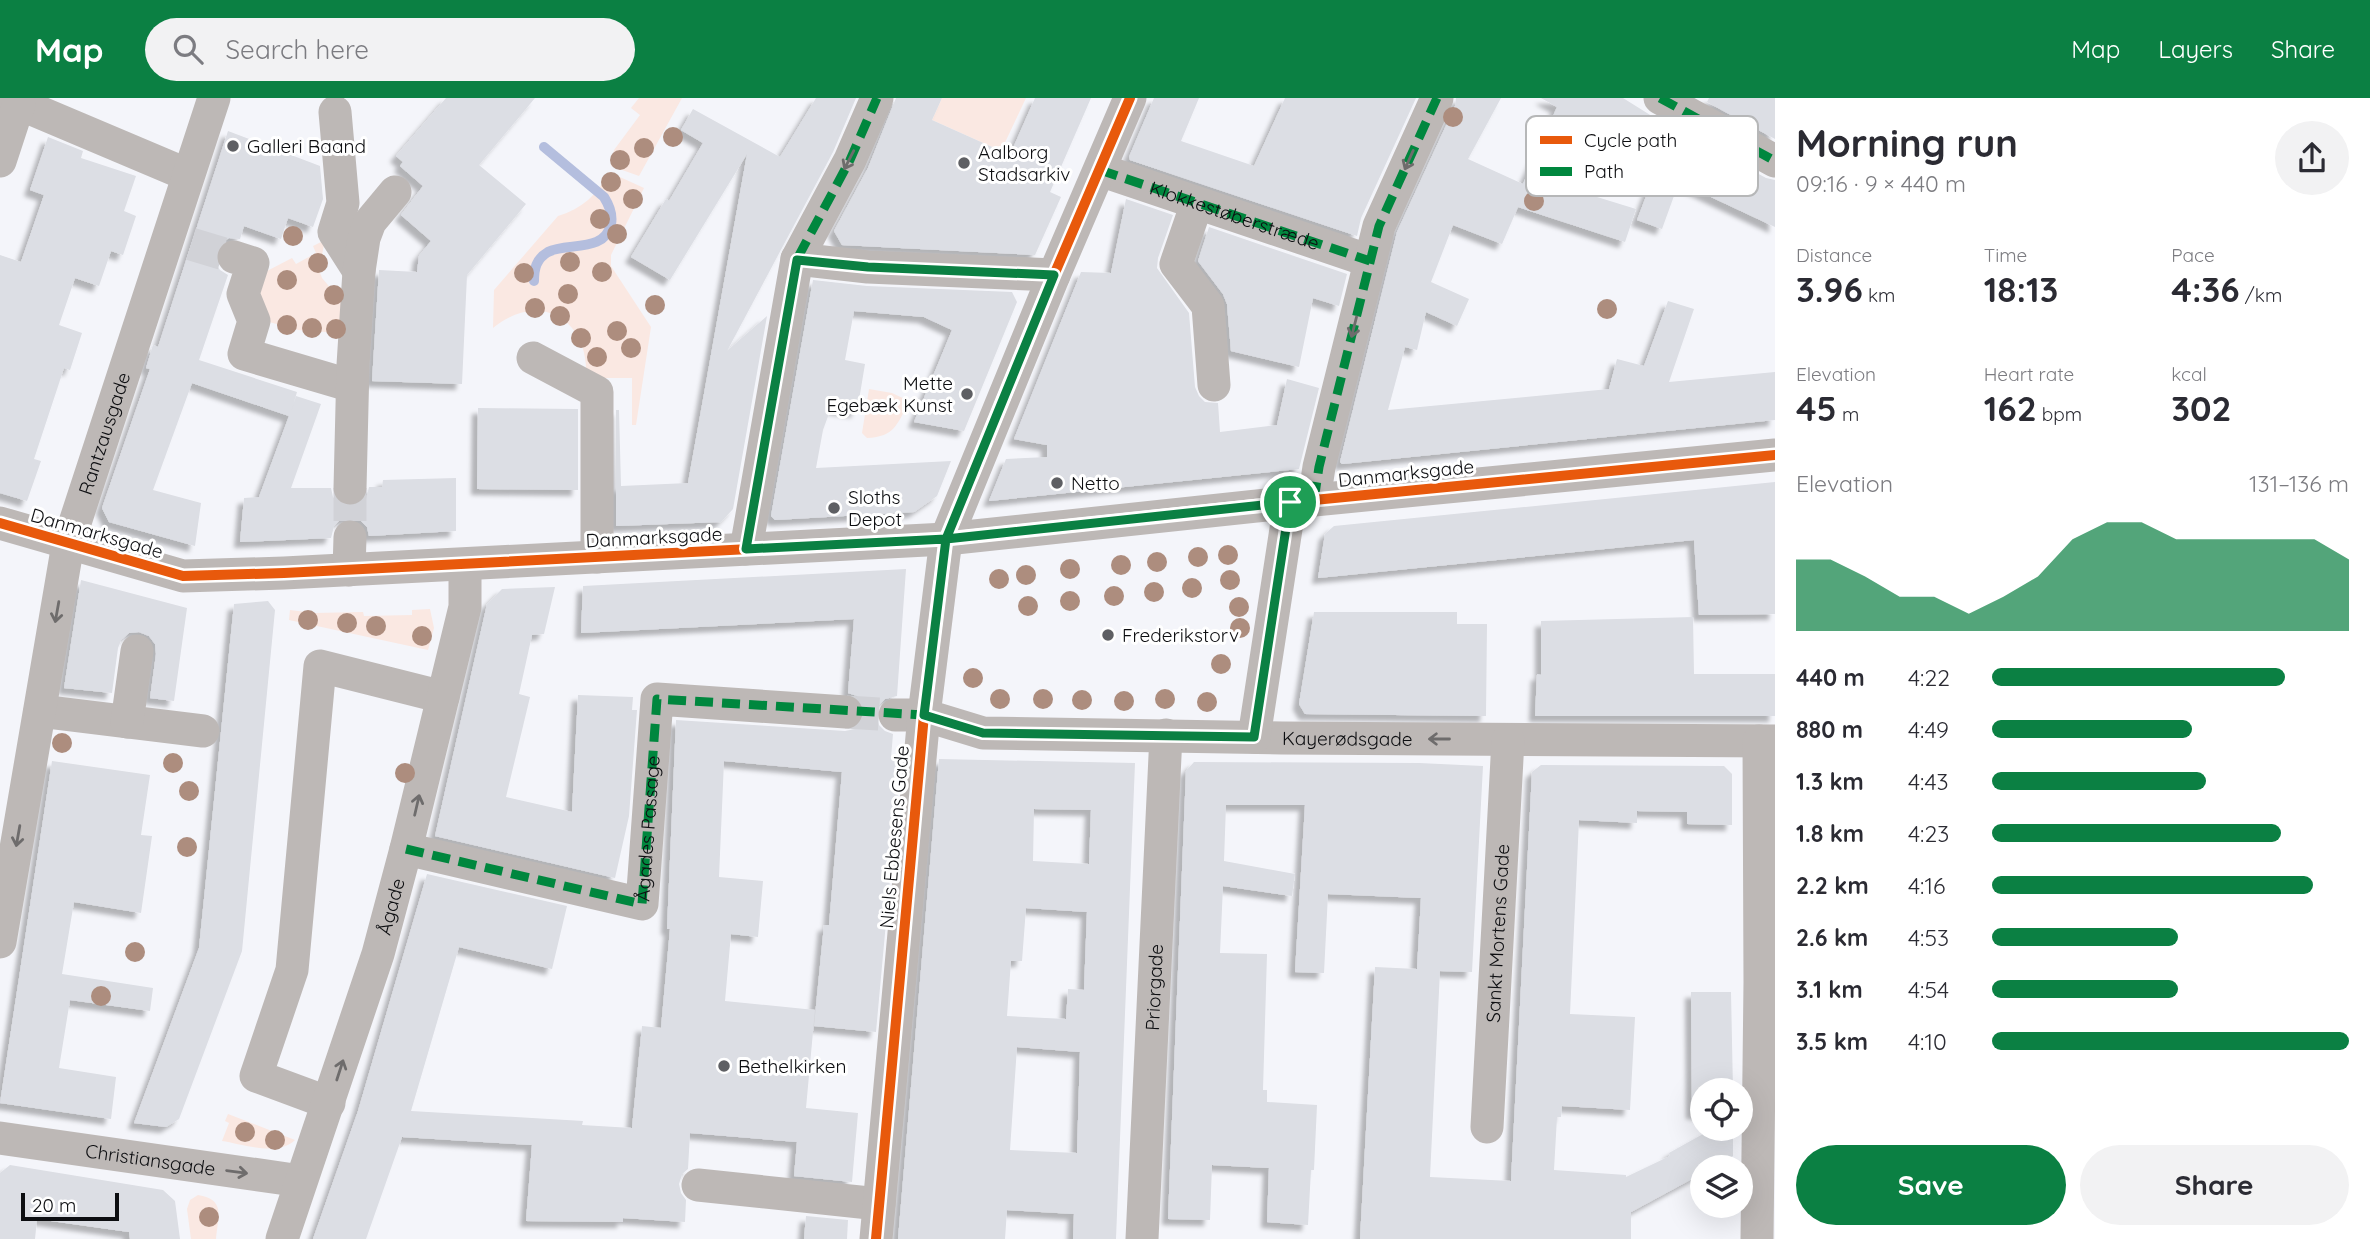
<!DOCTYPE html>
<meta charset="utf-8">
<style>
:root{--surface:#fff;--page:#f2f2f3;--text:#2b2b33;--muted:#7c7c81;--accent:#0b8043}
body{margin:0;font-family:Quicksand,sans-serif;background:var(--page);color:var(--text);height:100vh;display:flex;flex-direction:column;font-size:26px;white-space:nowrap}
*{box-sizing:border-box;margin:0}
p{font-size:23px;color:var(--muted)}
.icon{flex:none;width:38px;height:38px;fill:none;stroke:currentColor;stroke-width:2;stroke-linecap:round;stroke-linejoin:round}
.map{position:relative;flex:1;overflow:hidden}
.drawer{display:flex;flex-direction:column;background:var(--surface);width:595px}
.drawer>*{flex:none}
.tools{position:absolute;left:1690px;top:980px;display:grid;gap:14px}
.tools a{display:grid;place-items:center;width:63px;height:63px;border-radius:50%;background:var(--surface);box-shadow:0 7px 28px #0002;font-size:35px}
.scale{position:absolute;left:21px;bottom:18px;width:98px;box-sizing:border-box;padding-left:7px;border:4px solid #0d0e11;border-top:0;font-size:19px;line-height:24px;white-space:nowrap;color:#0d0e11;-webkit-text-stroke:5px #fff;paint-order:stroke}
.pin{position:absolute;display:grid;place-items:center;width:60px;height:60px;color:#fff;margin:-30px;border:4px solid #fff;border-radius:50%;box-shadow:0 2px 7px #0007}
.round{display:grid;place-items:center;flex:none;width:74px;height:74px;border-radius:37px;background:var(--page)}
.summary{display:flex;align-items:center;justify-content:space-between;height:119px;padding:0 21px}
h1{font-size:38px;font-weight:700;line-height:52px}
.stats{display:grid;grid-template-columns:repeat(3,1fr);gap:10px;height:119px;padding:7px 21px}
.stats div{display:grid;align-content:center}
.stats b{font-size:35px;font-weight:700}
.stats small{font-size:19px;font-weight:400}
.stats p{font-size:19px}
.chart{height:196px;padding:14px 21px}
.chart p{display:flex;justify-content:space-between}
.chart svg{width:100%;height:126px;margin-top:7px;fill:var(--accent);opacity:.7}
.primary-button{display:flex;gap:14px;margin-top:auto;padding:14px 21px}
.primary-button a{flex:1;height:80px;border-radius:42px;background:var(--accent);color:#fff;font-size:28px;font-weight:700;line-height:80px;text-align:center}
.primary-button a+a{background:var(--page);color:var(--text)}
ul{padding:0 21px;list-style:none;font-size:23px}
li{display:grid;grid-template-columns:112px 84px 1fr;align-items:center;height:52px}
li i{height:18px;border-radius:9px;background:var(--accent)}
header{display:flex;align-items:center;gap:42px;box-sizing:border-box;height:98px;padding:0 35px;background:var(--accent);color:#fff}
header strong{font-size:33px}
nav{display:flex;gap:38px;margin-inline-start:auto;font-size:24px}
.search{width:490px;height:63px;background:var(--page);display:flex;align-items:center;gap:18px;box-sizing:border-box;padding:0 24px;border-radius:38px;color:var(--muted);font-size:26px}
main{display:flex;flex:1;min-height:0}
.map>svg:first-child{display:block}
.green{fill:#fae8e2}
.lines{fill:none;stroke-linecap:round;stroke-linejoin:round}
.stream{stroke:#b4bede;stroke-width:10}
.building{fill:#dcdee4;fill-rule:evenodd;filter:url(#shadow)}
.minor-tunnel{stroke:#d1d2d7;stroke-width:33;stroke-dasharray:33 17;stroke-linecap:butt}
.minor{stroke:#bdb8b6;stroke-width:33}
.quiet{stroke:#00873e;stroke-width:9;stroke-dasharray:18 9;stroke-linecap:butt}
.cycleway-casing{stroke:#fff;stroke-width:15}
.cycleway{stroke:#e8590c;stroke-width:10}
.tree{fill:#ad8d7e}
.oneway{stroke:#6e6c6c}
.route-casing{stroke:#fff;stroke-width:14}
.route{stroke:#0b8043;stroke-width:9}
.poi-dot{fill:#5e5f63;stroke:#fff;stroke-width:2.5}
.labels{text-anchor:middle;stroke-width:6;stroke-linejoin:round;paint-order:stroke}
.poi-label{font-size:19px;fill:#0d0e11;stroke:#fff;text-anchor:start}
.street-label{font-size:19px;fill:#0d0e11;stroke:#fff}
.key{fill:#fff;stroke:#b6b7b8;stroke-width:2}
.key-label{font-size:19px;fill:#0d0e11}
</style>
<header>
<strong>Map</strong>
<div class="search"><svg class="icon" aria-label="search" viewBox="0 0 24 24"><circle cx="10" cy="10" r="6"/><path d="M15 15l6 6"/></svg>Search here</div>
<nav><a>Map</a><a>Layers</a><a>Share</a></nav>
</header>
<main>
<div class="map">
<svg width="1775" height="1141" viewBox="0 0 1775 1141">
<defs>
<filter id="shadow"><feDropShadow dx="-6" dy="6" stdDeviation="2" flood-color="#0004"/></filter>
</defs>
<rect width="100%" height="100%" fill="#f4f5fa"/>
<!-- green -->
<g class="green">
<path d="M639 0H682L639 78 611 68 614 52 640 17 631 10Z"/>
<path d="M942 0H1026L1001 53 932 22Z"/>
<path d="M609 74 644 90 611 157V168L651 229 636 327H632V280H586C590 221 539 192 493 230L494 192 558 118C582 111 598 96 609 74Z"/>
<path d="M325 142 319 172 322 180 338 199 341 206 340 235 298 232 262 222 259 199 267 173 292 160 296 166 316 155 313 148Z"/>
<path d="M869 291 892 295 909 303C898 325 895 339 867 340L862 335Z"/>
<path d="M430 511 434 530 428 552 289 522 290 512 314 515 363 514 364 518 412 517V512Z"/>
<path d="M228 1016 295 1042C278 1059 242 1046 222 1043L229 1025 225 1023Z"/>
<path d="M198 1097C226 1101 218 1119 216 1141H191L187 1111 190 1102Z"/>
</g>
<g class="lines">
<!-- stream -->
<path class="stream" d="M534 183C534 171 536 161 548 154 567 144 605 155 611 126 613 116 609 107 604 99L544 49"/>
</g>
<!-- building -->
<g class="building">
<path d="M446 0H535L479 67 526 106 467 177 462 286 372 283 379 172 417 174 419 158 431 143 401 117 423 88 400 68 403 64 396 58Z"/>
<path d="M816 0H856L833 54 727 253 767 218 733 411 721 424 616 428V312H619L621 388 688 385 747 56 670 182 631 159 666 101 669 103 703 45 681 32 693 11 780 59Z"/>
<path d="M896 0H942L932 22 1010 57 1035 0H1091L1050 94 1061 99 1035 157 842 147 834 133 868 70Z"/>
<path d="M1154 0H1199L1181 43 1254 68 1285 0H1416L1361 120 1357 138 1130 62 1129 59Z"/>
<path d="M1456 0H1501L1468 61 1523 86 1557 9 1541 0H1623L1687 40 1689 38 1766 80 1775 82V129L1679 84 1662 131 1637 122 1658 67 1584 24 1558 87 1636 111 1625 144 1518 109 1502 146 1453 127 1431 184 1469 201 1457 228 1426 214 1417 252 1405 249 1388 312 1609 291 1617 261 1644 268 1668 203 1694 211 1669 284 1775 274V322L1342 366 1340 364 1397 134 1455 8Z"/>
<path d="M1709 0H1775V41L1707 4Z"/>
<path d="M228 33 320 68 323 101 313 129 288 120 281 141 244 128 240 141 229 140 221 145 216 154 215 164 220 172 228 177 199 262 297 294 291 314 296 298 321 306 291 390H331L333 399 339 406 350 409 359 407 366 401 369 389H382L383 382 456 380V433L369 438 367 429 361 423 350 420 340 422 334 428 331 440 240 444 244 400 259 399 289 318 192 285 153 392 201 405 195 448 109 424 102 410 150 271 146 270 153 247 158 249Z"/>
<path d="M48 39 83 53 81 60 136 78 124 113 136 118 123 157 111 153 99 188 75 180 59 227 82 235 70 272 64 270 34 361 41 363 27 403 0 395V157L21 164 44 97 30 92Z"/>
<path d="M1126 101 1173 117 1158 160 1157 170 1189 215 1195 289 1199 298 1205 304 1218 305 1220 334 1277 327 1287 281 1319 290 1299 371 989 403 1006 361 1047 359V347L1014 341 1081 174 1111 175Z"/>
<path d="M1209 129 1347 176 1339 208 1313 200 1299 269 1231 253 1227 206 1223 196 1198 163Z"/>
<path d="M813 182 867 188 1012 194 1017 204 964 333 914 324 952 232 924 219 854 213 845 262 865 266 857 314 831 310 823 332 816 370 951 363 937 398 914 414 775 422 771 418Z"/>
<path d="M478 310 578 311V392L477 391Z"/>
<path d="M1775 384V516L1699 517 1694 442 1318 480 1325 436 1334 428Z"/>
<path d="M906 471 897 598 885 601 878 608 876 616 879 627 885 633 893 636 891 660H901L876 934 814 928 824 827H829L842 674 724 663 719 779 763 783 758 839 731 836 725 903 815 912 806 1010 858 1015 852 1084 794 1078 797 1044 690 1035 688 1071 682 1076 679 1086 681 1095 686 1102 685 1124 623 1120V1124L526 1123 532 1047 402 1039 366 1141H313L358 1013 427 776 567 808 552 871 459 849 411 1013 583 1023 582 1027 632 1030 642 928 661 930 670 831H667L676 622 845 633 855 631 862 624 865 615 863 605 857 598 848 595 854 521 581 535 583 488Z"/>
<path d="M81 482 187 510 174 603 150 600 156 556 155 546 149 538 139 534 129 535 121 542 118 550 112 595 64 590Z"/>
<path d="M555 489 544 536 532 537 519 596 530 599 506 699 572 714 578 597 633 599 632 612H637L629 718 615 780 435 738 487 506 502 491Z"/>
<path d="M268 503 275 512 242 853 179 1021 166 1029 134 1025 199 850 234 506Z"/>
<path d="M1314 514H1457V526H1487L1486 618 1305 616 1299 606Z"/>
<path d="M1693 519 1694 576H1775V618H1535L1537 576 1541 577V523Z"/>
<path d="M939 661 1135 665 1116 1141H1073L1074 1116 1007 1112 1005 1141H898ZM1034 711 1091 712 1089 766 1033 763ZM1026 810 1087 814 1084 892 1068 891 1066 921 1007 918 1011 863H1022ZM1017 949 1080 954 1077 1055 1010 1052Z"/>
<path d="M52 663 150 677 141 737 152 738 141 815 74 804 62 876 153 890 150 913 70 902 59 970 116 979 111 1021 0 1005Z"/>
<path d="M1194 664 1419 665 1483 668 1472 874 1440 873 1430 1079 1511 1083 1532 674 1541 667 1724 668 1732 676V727L1687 726V714L1637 713V725L1579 722 1570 916 1635 919 1630 1012 1562 1008 1561 1019H1557L1554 1072 1626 1077V1079L1670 1058 1669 1055 1712 1031H1733V1058L1713 1069H1703V1075L1631 1114V1141H1360L1375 869 1417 871 1421 800 1328 796 1324 875 1295 874 1305 707H1226L1224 763 1295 776 1292 798 1223 788 1220 855 1267 856 1263 992H1267V1004L1317 1007 1314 1072H1311L1308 1127 1267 1124 1269 1070 1212 1067 1210 1122 1168 1121 1186 673Z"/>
<path d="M1691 894H1731L1733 992H1703V1016L1692 1015Z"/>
<path d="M10 1067 163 1092 175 1103 180 1141H130L129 1134 37 1121 35 1141H0V1075Z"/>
<path d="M806 1118 848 1122 847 1141H804Z"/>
</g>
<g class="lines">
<!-- minor-tunnel -->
<g class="minor-tunnel">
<path d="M191 146 234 159"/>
<path d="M350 390V439"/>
<path d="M846 614 895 617"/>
</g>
<!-- minor -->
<g class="minor">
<path d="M6 0 188 77"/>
<path d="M1660 0 1775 63"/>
<path d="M335 14 343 105 334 134 359 173"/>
<path d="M0 63 19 5"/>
<path d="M1100 72 1370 163"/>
<path d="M1197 105 1176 166 1208 208 1214 287"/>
<path d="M234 159 253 165 243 196 254 223 244 256 352 288"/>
<path d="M797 161 868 169 1054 177"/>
<path d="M533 260 597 294V459"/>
<path d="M350 390 353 267 359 173 364 140 370 124 395 94"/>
<path d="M1314 402 1319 369 1379 128 1437 0"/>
<path d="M0 425 183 478 284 475 946 441 1314 402 1775 357"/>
<path d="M746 451 797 161 850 62 877 0"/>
<path d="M349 472 350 439"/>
<path d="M40 613 203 633"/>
<path id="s1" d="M895 617H924L983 635 1282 640 1775 643"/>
<path d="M127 624 137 553"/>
<path d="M1254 639 1290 405"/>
<path id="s2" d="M406 751 642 806 657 601 846 614"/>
<path id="s3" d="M0 844 68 446 214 0"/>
<path d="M329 1005 256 978 292 872 320 568 443 599"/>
<path id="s4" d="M1487 1029 1508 642"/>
<path id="s5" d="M0 1040 301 1083"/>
<path d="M698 1087 879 1106"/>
<path id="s6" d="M282 1141 378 856 406 751 465 509V467"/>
<path d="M876 1141 924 617 946 441 1054 177 1130 0"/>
<path id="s7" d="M1142 1141 1166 637"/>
<path d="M1757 1141 1760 884 1759 643"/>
</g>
<!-- quiet -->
<g class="quiet">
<path d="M1660 0 1775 63"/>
<path id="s8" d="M1100 72 1370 163"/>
<path d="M797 161 868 169 1054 177"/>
<path d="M1314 402 1319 369 1379 128 1437 0"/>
<path d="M746 451 797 161 850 62 877 0"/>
<path d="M406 751 642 806 657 601 924 617"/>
</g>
<!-- cycleway casing -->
<g class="cycleway-casing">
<g id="cycleway">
<path d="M0 425 183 478 284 475 946 441 1314 402 1775 357"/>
<path d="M876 1141 924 617 946 441 1054 177 1130 0"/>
</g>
</g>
<!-- cycleway -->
<use href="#cycleway" class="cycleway"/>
</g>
<!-- trees -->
<g class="tree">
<circle cx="1453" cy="19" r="10"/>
<circle cx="673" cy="39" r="10"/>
<circle cx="644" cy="50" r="10"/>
<circle cx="620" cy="62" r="10"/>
<circle cx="611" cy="84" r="10"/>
<circle cx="633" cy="101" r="10"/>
<circle cx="1534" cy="103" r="10"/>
<circle cx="600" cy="121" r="10"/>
<circle cx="617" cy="136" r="10"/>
<circle cx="293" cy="138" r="10"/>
<circle cx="570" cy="164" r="10"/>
<circle cx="318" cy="165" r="10"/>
<circle cx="602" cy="174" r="10"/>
<circle cx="524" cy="175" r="10"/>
<circle cx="287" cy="182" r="10"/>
<circle cx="568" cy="196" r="10"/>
<circle cx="334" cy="197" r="10"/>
<circle cx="655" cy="207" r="10"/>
<circle cx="535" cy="210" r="10"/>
<circle cx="1607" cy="211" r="10"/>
<circle cx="560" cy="218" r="10"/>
<circle cx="287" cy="227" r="10"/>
<circle cx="312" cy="230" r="10"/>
<circle cx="336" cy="231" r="10"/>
<circle cx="617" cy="233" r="10"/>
<circle cx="581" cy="240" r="10"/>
<circle cx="631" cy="250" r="10"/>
<circle cx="597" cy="259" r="10"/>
<circle cx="1228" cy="457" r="10"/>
<circle cx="1198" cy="459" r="10"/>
<circle cx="1157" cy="464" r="10"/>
<circle cx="1121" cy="467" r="10"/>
<circle cx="1070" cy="471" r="10"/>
<circle cx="1026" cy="477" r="10"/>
<circle cx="999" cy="481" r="10"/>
<circle cx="1230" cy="482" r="10"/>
<circle cx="1192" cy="490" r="10"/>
<circle cx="1154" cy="494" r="10"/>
<circle cx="1114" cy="498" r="10"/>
<circle cx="1070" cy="503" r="10"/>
<circle cx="1028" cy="508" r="10"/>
<circle cx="1239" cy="509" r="10"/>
<circle cx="308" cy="522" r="10"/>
<circle cx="347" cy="525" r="10"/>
<circle cx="376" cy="528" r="10"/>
<circle cx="1240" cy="530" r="10"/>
<circle cx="422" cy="538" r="10"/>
<circle cx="1221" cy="566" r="10"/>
<circle cx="973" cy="580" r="10"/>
<circle cx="1000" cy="601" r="10"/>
<circle cx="1043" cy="601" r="10"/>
<circle cx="1165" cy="601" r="10"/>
<circle cx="1082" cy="602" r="10"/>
<circle cx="1124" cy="603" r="10"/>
<circle cx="1207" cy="604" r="10"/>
<circle cx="62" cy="645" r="10"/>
<circle cx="173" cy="665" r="10"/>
<circle cx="405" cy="675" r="10"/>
<circle cx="189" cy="693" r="10"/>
<circle cx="187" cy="749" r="10"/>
<circle cx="135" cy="854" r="10"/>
<circle cx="101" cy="898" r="10"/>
<circle cx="245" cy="1034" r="10"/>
<circle cx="275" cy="1042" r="10"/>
<circle cx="209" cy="1119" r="10"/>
</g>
<!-- one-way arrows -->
<defs><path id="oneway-shaft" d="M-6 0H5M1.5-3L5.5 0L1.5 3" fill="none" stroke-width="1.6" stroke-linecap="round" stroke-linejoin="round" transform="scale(1.75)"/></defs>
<g class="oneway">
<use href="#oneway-shaft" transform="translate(849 62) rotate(117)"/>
<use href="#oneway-shaft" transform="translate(1409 62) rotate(114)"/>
<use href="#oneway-shaft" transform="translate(1354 229) rotate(104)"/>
<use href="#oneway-shaft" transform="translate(57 514) rotate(100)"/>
<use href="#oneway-shaft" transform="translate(1439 641) rotate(-180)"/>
<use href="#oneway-shaft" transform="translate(417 707) rotate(-77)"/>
<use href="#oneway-shaft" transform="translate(18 738) rotate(100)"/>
<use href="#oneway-shaft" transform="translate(340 972) rotate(-72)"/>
<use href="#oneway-shaft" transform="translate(237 1074) rotate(8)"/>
</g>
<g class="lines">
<!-- route casing -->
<g class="route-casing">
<path id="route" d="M1290 404 946 441 746 451 797 162 868 169 1054 177 946 441 924 617 983 635 1254 639 1290 404"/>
</g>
<!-- route -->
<use href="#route" class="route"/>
</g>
<!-- markers -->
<g class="poi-dot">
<circle cx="233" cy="48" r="7"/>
<circle cx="964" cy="65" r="7"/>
<circle cx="967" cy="296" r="7"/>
<circle cx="1057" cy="385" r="7"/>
<circle cx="834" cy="410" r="7"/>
<circle cx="1108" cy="537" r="7"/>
<circle cx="724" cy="968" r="7"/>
</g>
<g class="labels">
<!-- poi labels -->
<g class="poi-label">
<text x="247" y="55">Galleri Baand</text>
<text x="978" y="61">Aalborg<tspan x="978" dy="22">Stadsarkiv</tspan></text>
<text x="953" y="292" text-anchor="end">Mette<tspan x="953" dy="22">Egebæk Kunst</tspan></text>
<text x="1071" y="392">Netto</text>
<text x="848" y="406">Sloths<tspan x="848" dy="22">Depot</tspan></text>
<text x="1122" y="544">Frederikstorv</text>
<text x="738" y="975">Bethelkirken</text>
</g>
<!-- street labels -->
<g class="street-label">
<text dy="7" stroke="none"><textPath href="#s8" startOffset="142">Klokkestøberstræde</textPath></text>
<text dy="7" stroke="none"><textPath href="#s3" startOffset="520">Rantzausgade</textPath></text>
<text transform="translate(1406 375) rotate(-6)" y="7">Danmarksgade</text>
<text transform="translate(97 435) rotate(16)" y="7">Danmarksgade</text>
<text transform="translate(654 439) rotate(-3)" y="7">Danmarksgade</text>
<text dy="7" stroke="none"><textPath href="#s1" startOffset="455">Kayerødsgade</textPath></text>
<text dy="7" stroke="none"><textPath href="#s2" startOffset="318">Ågades Passage</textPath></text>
<text transform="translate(894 739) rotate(-85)" y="7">Niels Ebbesens Gade</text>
<text dy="7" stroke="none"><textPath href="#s6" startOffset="350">Ågade</textPath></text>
<text dy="7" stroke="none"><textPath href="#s4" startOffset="194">Sankt Mortens Gade</textPath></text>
<text dy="7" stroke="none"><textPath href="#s7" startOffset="252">Priorgade</textPath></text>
<text dy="7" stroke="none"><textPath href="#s5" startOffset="152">Christiansgade</textPath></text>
</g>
</g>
<!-- legend -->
<rect x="1526" y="18" width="232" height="80" rx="10" class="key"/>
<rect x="1540" y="38" width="32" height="8" fill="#e8590c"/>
<rect x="1540" y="69" width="32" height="9" fill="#00873e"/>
<g class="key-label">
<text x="1584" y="49">Cycle path</text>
<text x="1584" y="80">Path</text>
</g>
</svg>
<div class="tools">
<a><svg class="icon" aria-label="locate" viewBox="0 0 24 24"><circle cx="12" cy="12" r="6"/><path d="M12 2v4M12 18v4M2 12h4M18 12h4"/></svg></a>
<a><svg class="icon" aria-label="layers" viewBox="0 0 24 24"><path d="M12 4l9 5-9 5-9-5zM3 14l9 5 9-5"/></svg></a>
</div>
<div class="scale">20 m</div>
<div class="pin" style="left:1290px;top:404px;background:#1e9e55"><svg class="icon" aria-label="arrive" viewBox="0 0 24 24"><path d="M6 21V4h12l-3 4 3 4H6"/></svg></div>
</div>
<section class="drawer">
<div class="summary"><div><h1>Morning run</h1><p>09:16 · 9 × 440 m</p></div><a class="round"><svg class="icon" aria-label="share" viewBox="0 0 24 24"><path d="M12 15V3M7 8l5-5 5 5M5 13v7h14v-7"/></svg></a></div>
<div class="stats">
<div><p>Distance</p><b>3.96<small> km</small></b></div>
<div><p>Time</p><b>18:13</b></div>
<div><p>Pace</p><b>4:36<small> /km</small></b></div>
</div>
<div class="stats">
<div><p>Elevation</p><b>45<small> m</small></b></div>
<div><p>Heart rate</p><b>162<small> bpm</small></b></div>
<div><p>kcal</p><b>302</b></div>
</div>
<div class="chart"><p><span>Elevation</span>131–136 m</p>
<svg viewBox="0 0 160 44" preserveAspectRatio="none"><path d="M0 44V19L10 19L20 25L30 32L40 32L50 38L60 32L70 25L80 12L90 6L100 6L110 12L120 12L130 12L140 12L150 12L160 19V44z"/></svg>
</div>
<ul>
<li><b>440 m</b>4:22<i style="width:82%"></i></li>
<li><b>880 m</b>4:49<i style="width:56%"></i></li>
<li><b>1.3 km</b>4:43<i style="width:60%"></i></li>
<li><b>1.8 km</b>4:23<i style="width:81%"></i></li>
<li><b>2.2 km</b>4:16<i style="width:90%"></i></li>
<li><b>2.6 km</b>4:53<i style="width:52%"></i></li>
<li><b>3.1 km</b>4:54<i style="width:52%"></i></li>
<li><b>3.5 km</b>4:10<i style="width:100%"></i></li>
</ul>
<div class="primary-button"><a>Save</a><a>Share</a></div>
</section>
</main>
